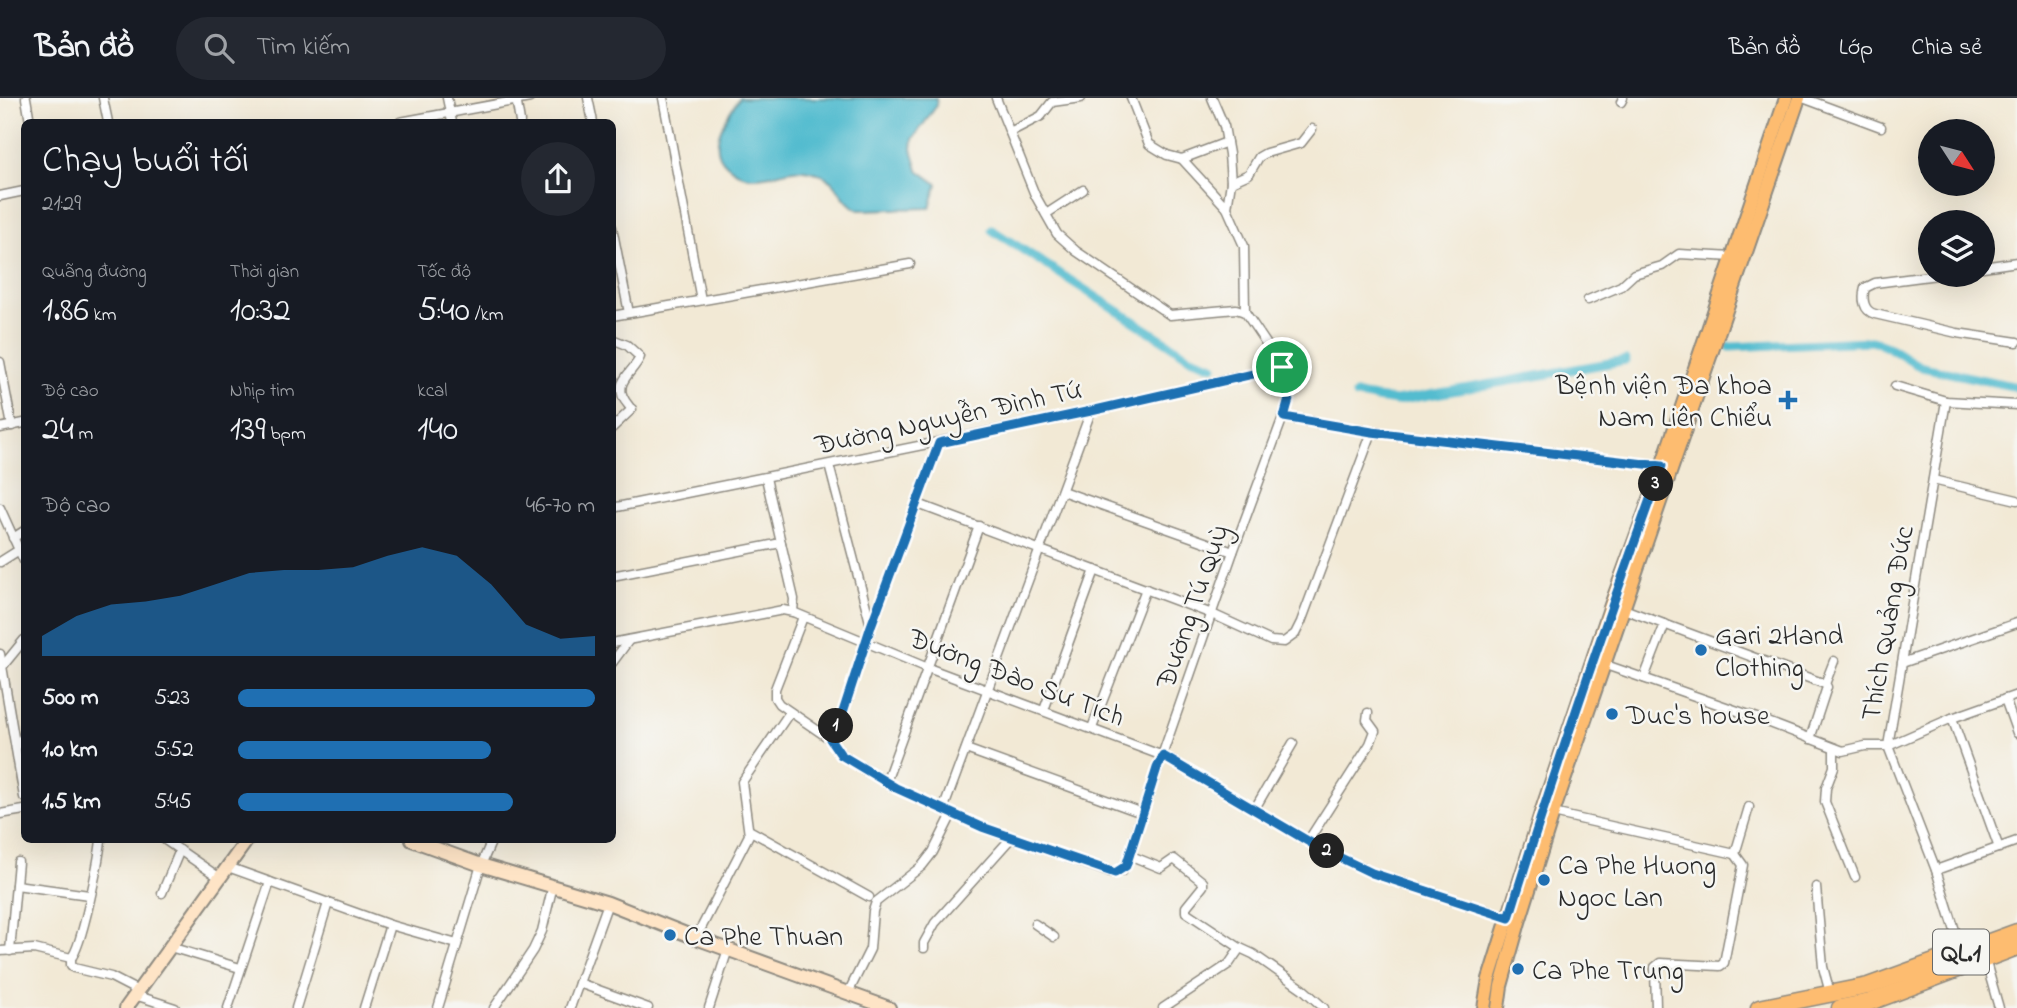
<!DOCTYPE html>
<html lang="vi">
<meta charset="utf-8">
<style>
:root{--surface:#171b24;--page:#242831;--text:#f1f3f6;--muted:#9ea1a6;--line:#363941;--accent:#1f6fb2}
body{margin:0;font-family:"Indie Flower",sans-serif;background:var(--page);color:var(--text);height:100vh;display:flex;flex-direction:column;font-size:26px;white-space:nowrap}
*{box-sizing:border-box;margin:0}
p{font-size:23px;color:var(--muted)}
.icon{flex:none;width:38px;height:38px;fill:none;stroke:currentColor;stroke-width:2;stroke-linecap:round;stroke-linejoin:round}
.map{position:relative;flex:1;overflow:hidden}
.side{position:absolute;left:21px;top:21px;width:595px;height:724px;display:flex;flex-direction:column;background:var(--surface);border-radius:10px;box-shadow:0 7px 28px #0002}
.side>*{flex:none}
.needle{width:46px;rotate:126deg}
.controls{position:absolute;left:1918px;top:21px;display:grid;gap:14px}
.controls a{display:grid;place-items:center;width:77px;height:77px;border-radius:50%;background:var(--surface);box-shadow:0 7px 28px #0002;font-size:35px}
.pin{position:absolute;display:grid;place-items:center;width:60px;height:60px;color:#fff;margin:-30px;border:4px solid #fff;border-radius:50%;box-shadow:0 2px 7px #0007}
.km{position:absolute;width:35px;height:35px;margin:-18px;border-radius:50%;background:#222;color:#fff;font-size:19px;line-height:35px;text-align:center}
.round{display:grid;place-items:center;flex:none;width:74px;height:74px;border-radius:37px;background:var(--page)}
.overview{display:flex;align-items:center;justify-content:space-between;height:119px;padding:0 21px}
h1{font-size:38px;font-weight:600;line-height:52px}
.figures{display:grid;grid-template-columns:repeat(3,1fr);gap:10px;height:119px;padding:7px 21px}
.figures div{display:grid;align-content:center}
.figures b{font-size:35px;font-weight:600}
.figures small{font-size:19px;font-weight:400}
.figures p{font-size:19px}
.chart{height:196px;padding:14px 21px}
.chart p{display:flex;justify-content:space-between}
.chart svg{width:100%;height:126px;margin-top:7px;fill:var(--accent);opacity:.7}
ul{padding:0 21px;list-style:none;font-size:23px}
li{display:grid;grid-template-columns:112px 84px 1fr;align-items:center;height:52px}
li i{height:18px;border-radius:9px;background:var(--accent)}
header{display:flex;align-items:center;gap:42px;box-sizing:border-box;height:98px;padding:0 35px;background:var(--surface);border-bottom:2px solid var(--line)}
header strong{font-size:33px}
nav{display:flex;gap:38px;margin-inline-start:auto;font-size:24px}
.search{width:490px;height:63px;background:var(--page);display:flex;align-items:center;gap:18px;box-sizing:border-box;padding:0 24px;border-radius:38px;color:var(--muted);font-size:26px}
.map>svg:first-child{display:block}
.water{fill:#52bccf;stroke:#3e747d;stroke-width:2}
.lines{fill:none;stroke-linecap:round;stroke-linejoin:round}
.canal{stroke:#52bccf;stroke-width:9}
.street-casing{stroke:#8e8a80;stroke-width:11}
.secondary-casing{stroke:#8e8a80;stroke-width:16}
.primary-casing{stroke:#8e8a80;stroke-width:16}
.highway-casing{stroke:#8e8a80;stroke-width:19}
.street{stroke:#fff;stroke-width:8}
.secondary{stroke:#fee4c6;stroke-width:12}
.primary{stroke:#fdbc70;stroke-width:12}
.highway{stroke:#fdbc70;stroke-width:16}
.route-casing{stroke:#fff;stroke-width:14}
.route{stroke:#1f6fb2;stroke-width:9}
.poi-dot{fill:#1f6fb2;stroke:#f6f6f2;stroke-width:2.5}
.labels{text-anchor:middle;stroke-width:5;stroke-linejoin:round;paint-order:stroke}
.shield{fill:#f6f6f2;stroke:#686867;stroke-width:2}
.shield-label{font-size:26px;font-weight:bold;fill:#2b2b2b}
.poi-label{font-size:28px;fill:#2b2b2b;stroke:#f6f6f2;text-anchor:start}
.street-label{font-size:28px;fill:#2b2b2b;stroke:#f6f6f2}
</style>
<header>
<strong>Bản đồ</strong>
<div class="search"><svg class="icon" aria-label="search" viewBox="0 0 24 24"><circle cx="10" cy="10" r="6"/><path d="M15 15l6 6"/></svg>Tìm kiếm</div>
<nav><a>Bản đồ</a><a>Lớp</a><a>Chia sẻ</a></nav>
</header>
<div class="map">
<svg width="2017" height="910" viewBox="0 0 2017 910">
<rect width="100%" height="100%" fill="#f6f6f2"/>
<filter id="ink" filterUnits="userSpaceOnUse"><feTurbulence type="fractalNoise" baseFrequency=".0143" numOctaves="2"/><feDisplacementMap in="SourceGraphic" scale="14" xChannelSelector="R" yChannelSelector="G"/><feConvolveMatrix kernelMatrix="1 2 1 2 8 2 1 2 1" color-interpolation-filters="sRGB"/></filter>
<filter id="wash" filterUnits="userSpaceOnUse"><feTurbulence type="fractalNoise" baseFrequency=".00686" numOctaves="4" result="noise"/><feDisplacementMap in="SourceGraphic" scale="28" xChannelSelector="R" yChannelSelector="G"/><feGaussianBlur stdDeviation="1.57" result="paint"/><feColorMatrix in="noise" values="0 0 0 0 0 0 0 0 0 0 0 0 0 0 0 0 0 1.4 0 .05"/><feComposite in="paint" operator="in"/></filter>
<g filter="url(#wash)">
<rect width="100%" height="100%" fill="#f2e9d5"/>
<!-- water -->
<path class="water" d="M739 0H936L937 7 913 41 912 51 918 72 937 86 930 110 859 112C842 105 838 83 820 76 790 64 777 81 751 79 743 79 733 72 727 67 705 48 727 19 739 0Z"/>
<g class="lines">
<!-- canal -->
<g class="canal">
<path d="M992 132 1191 260 1213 268"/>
<path d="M1730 249 1871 243C1891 246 1904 262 1922 269L2017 289"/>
<path d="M1356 297 1396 303 1626 262"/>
</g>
</g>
</g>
<g filter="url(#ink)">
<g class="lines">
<!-- street casing -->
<g class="street-casing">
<g id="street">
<path d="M26 0 30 24"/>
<path d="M103 0 108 24"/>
<path d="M447 0 452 24"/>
<path d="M516 0 520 24"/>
<path d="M588 0 593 24"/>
<path d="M663 0 701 202"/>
<path d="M996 0 1035 97 1057 136 1076 153 1170 217 1236 211 1245 214 1282 269"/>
<path d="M1131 0 1149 46 1167 57 1182 61 1227 44"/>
<path d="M1212 0 1224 28 1229 56 1231 84 1227 110 1244 148 1245 214"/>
<path d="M1803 0 1881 29"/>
<path d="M1621 4 1623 0"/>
<path d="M400 24 530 0"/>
<path d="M1010 34 1041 18 1052 4 1081 0"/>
<path d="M1182 61 1227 110"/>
<path d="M1231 84 1249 76 1259 59 1266 55 1301 45 1312 31"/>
<path d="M0 98 24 93"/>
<path d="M1046 116 1083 92"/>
<path d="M612 129 629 215"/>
<path d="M1983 169 2017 164"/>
<path d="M1937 177 1875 185 1865 190C1862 200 1863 213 1875 216L1957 235 2017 244"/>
<path d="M1588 202 1621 188 1634 176 1662 168 1679 156 1733 159"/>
<path d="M612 218 910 166"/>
<path d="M612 241 627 247 640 259C633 276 609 285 629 308"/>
<path d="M0 264 12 328"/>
<path d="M1895 288 1946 303 2017 307"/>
<path d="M1946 303 1888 648 1936 772 1962 855"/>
<path d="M1284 319 1372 334 1662 368"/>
<path d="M0 330 24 325"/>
<path d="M612 330 632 311"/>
<path d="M829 367 871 528"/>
<path d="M766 380 794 501 793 514"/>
<path d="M1933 382 2017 402"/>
<path d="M1062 393 1233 454"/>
<path d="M918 406 1212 516 1271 543 1284 544 1295 536 1301 524 1372 334"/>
<path d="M0 410 24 463"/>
<path d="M612 410 1091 313 1293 267 1295 280 1290 300 1233 454 1142 715 1126 768 1122 773 1109 774 982 729 896 690 841 657 830 641 779 606 775 600V591L803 519"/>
<path d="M13 440 24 433"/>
<path d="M0 464 19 452"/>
<path d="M612 478 781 445"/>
<path d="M1621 510 1825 586 1827 589 1810 641"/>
<path d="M612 545 783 512 793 514 928 570 1163 658 1318 749 1372 775 1509 820"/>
<path d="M0 556 24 699"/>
<path d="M612 565 629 542"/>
<path d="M1902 565 2017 525"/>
<path d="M1603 566 1752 618 1843 653 1865 648H1888L1952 620 2017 597"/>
<path d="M2 569 24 542"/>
<path d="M1644 580 1665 526"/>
<path d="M1825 586 1834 563"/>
<path d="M2005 601 2017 635"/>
<path d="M1044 612 1095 472"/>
<path d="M1952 620 1999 750"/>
<path d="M1092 630 1146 491"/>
<path d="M830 641 843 614 871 528 939 345"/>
<path d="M16 650 24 637"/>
<path d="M1834 650V669L1826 690 1825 704 1855 779"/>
<path d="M966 651 1142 715"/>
<path d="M886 684 979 428"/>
<path d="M943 712 1091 313"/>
<path d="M1254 712 1293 645"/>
<path d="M1553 715 1735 756"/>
<path d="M0 716 24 712"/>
<path d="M749 732 869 799"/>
<path d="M165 742 220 780"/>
<path d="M1308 743 1370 646 1375 633 1367 622 1368 615"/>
<path d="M1735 756 1749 709"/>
<path d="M1129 757 1161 770 1174 761 1203 784V788L1186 809V814L1240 850 1253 856 1303 891 1324 910"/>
<path d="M228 769 390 827 457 846"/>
<path d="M1936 772 2017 743"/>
<path d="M16 787 89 797"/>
<path d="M1816 789 1823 869 1830 895"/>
<path d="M162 795 180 752"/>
<path d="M1035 826 1054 839"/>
<path d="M696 840 749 737 742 684 790 614"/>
<path d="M170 849 240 870"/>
<path d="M924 850V845L935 825 1012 739"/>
<path d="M0 853 34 851 71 860"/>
<path d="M10 853 18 764"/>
<path d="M71 860C82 850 99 761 101 742"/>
<path d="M71 860V867L74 870 111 879 138 893"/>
<path d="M1985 861 1999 910"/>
<path d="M579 885 648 910"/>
<path d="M848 895 870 851 873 813 876 804 922 768 933 754 952 716"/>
<path d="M135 897 175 910"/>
<path d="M228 910 270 784"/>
<path d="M296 910 328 805"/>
<path d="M364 910 390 827"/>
<path d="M438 910 481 767 492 742"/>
<path d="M494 910 533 852 542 833 553 787"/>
<path d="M570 910 608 805"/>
<path d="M709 910 728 851"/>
<path d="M1163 910 1229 866 1240 850"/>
<path d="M1656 910 1655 869 1660 865 1720 868 1724 865 1743 767 1735 756"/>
</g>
</g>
<!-- secondary casing -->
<g class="secondary-casing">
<g id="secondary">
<path d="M412 742 481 767 608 805 696 840 889 910"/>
<path d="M126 910 247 742"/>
</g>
</g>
<!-- primary casing -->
<g class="primary-casing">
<g id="primary">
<path d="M1484 910 1489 881 1542 712 1611 507 1662 368 1786 0"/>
<path d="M1498 910 1501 888 1519 824 1553 715 1799 0"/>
</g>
</g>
<!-- highway casing -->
<g class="highway-casing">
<g id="highway">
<path d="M1759 910 1868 888 2017 834"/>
<path d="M1840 910 1870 904 2017 849"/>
</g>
</g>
<!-- street -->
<use href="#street" class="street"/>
<!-- secondary -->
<use href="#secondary" class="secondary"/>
<!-- primary -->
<use href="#primary" class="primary"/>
<!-- highway -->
<use href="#highway" class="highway"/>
</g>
</g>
<g class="lines" filter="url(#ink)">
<!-- route casing -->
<g class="route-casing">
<path id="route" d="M1293 267 1295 280 1284 319 1372 334 1662 368C1608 517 1556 667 1509 820L1372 775 1318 749 1163 658 1157 670 1126 768 1115 775 982 729 896 690 841 657 830 641 843 614 871 528 939 345 1091 313Z"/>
</g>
<!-- route -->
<use href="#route" class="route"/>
</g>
<!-- markers -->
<g class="poi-dot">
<path d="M1784.5 291.5h7v7h7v7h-7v7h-7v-7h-7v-7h7z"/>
<circle cx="1701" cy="552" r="7"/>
<circle cx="1612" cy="616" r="7"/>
<circle cx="1544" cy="782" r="7"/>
<circle cx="670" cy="837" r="7"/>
<circle cx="1518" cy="871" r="7"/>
</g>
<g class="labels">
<!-- shield labels -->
<rect class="shield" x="1933" y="831.5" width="56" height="45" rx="5"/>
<g class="shield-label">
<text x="1961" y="863">QL.1</text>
</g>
<!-- poi labels -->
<g class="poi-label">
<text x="1772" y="296" text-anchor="end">Bệnh viện Đa khoa<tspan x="1772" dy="32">Nam Liên Chiểu</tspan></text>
<text x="1715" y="546">Gari 2Hand<tspan x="1715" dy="32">Clothing</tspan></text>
<text x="1626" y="626">Duc's house</text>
<text x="1558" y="776">Ca Phe Huong<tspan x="1558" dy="32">Ngoc Lan</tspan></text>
<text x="684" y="847">Ca Phe Thuan</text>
<text x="1532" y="881">Ca Phe Trung</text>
</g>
<!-- street labels -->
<g class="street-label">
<text transform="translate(948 318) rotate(-12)" y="10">Đường Nguyễn Đình Tứ</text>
<text transform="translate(1191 508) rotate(-71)" y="10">Đường Tú Quỳ</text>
<text transform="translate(1886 525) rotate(-80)" y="10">Thích Quảng Đức</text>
<text transform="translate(1017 578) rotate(21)" y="10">Đường Đào Sư Tích</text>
</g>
</g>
</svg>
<div class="controls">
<a><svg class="needle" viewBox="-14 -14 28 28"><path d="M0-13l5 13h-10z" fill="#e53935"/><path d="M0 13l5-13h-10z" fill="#9ea1a6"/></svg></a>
<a><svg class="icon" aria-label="layers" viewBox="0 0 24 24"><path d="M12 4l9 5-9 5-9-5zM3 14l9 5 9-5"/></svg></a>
</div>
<div class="pin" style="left:1282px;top:269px;background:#1e9e55"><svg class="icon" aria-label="arrive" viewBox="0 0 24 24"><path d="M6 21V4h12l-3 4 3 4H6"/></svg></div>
<b class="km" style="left:836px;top:628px">1</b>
<b class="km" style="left:1327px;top:753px">2</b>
<b class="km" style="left:1656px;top:386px">3</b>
<section class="side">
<div class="overview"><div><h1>Chạy buổi tối</h1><p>21:29</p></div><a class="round"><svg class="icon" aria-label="share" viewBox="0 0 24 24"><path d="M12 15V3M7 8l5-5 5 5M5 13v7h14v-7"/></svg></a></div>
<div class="figures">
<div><p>Quãng đường</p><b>1.86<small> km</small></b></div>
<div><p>Thời gian</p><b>10:32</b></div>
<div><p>Tốc độ</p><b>5:40<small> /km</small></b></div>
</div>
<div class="figures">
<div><p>Độ cao</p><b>24<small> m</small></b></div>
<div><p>Nhịp tim</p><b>139<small> bpm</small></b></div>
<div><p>kcal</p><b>140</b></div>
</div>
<div class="chart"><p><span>Độ cao</span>46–70 m</p>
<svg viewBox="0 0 160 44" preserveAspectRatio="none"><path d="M0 44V37L10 30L20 26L30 25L40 23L50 19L60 15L70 14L80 14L90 13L100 9L110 6L120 9L130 19L140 33L150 38L160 37V44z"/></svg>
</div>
<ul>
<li><b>500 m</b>5:23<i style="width:100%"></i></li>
<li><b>1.0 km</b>5:52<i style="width:71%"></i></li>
<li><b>1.5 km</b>5:45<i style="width:77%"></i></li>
</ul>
</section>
</div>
